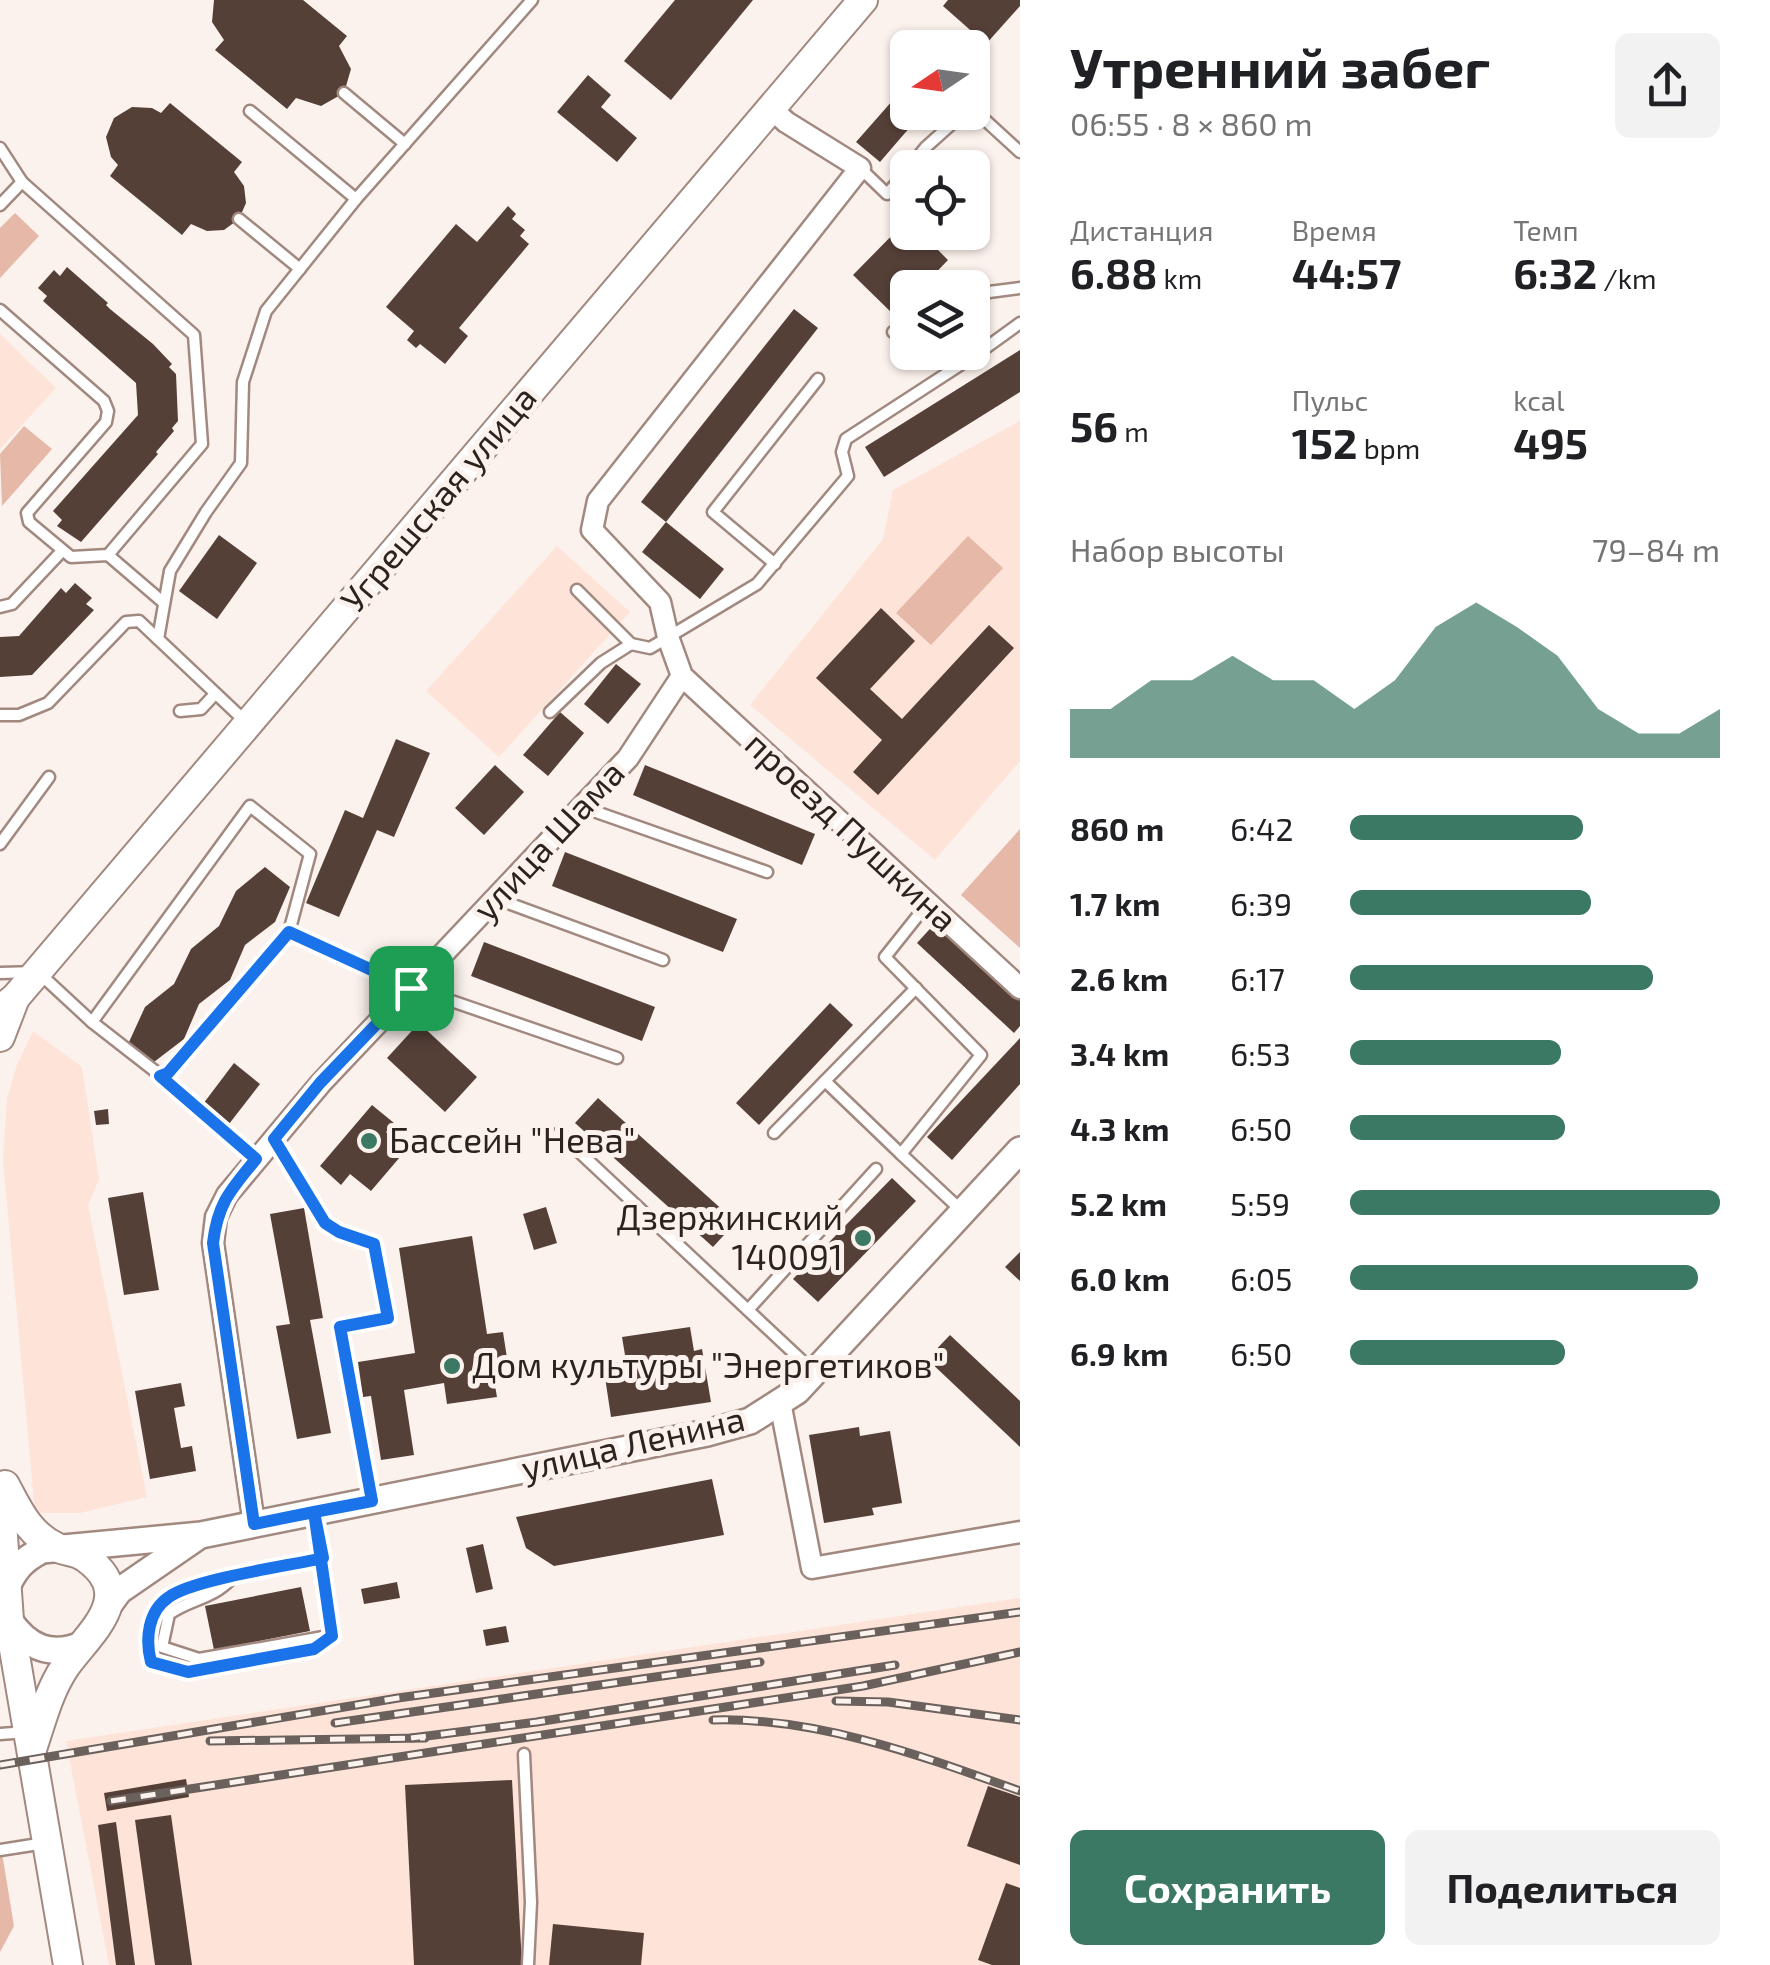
<!DOCTYPE html>
<html lang="ru">
<meta charset="utf-8">
<style>
:root{--surface:#fff;--page:#f2f2f2;--text:#202124;--muted:#757577;--accent:#3b7965}
body{margin:0;font-family:"Exo 2",sans-serif;background:var(--page);color:var(--text);height:100vh;display:flex;flex-direction:column;font-size:38px;white-space:nowrap}
*{box-sizing:border-box;margin:0}
p{font-size:32px;color:var(--muted)}
.icon{flex:none;width:55px;height:55px;fill:none;stroke:currentColor;stroke-width:2;stroke-linecap:round;stroke-linejoin:round}
.map{position:relative;flex:1;overflow:hidden}
.side{display:flex;flex-direction:column;background:var(--surface);width:750px}
.side>*{flex:none}
.needle{width:65px;rotate:257deg}
.fabs{position:absolute;left:890px;top:30px;display:grid;gap:20px}
.fabs a{display:grid;place-items:center;width:100px;height:100px;border-radius:15px;background:var(--surface);box-shadow:0 2px 8px #0004;font-size:50px}
.pin{position:absolute;display:grid;place-items:center;width:85px;height:85px;color:#fff;margin:-42px;border-radius:20px;box-shadow:0 5px 15px #0006}
.round{display:grid;place-items:center;flex:none;width:105px;height:105px;border-radius:15px;background:var(--page)}
.summary{display:flex;align-items:center;justify-content:space-between;height:170px;padding:0 50px}
h1{font-size:55px;font-weight:700;line-height:75px}
.figures{display:grid;grid-template-columns:repeat(3,1fr);gap:15px;height:170px;padding:10px 50px}
.figures div{display:grid;align-content:center}
.figures b{font-size:42px;font-weight:700}
.figures small{font-size:28px;font-weight:400}
.figures p{font-size:28px}
.chart{height:280px;padding:20px 50px}
.chart p{display:flex;justify-content:space-between}
.chart svg{width:100%;height:180px;margin-top:10px;fill:var(--accent);opacity:.7}
.primary-button{display:flex;gap:20px;margin-top:auto;padding:20px 50px}
.primary-button a{flex:1;height:115px;border-radius:15px;background:var(--accent);color:#fff;font-size:40px;font-weight:700;line-height:115px;text-align:center}
.primary-button a+a{background:var(--page);color:var(--text)}
ul{padding:0 50px;list-style:none;font-size:32px}
li{display:grid;grid-template-columns:160px 120px 1fr;align-items:center;height:75px}
li i{height:25px;border-radius:12px;background:var(--accent)}
main{display:flex;flex:1;min-height:0}
.map>svg:first-child{display:block}
.built{fill:#fee3d8}
.green{fill:#e5b8a7}
.building{fill:#554038}
.lines{fill:none;stroke-linecap:round;stroke-linejoin:round}
.service-casing{stroke:#a18980;stroke-width:15}
.minor-casing{stroke:#a18980;stroke-width:25}
.tertiary-casing{stroke:#a18980;stroke-width:30}
.secondary-casing{stroke:#a18980;stroke-width:32}
.service{stroke:#fff;stroke-width:10}
.minor{stroke:#fff;stroke-width:20}
.tertiary{stroke:#fff;stroke-width:25}
.secondary{stroke:#fff;stroke-width:28}
.rail-casing{stroke:#6a615c;stroke-width:9}
.rail{stroke:#fcf2ed;stroke-width:5;stroke-dasharray:15;stroke-linecap:butt}
.route-casing{stroke:#fff;stroke-width:20}
.route{stroke:#1a73e8;stroke-width:12}
.poi-dot{fill:#3b7965;stroke:#fcf2ed;stroke-width:4}
.labels{text-anchor:middle;stroke-width:10;stroke-linejoin:round;paint-order:stroke}
.street-label{font-size:35px;fill:#2c231f;stroke:#fcf2ed}
.poi-label{font-size:35px;fill:#2c231f;stroke:#fcf2ed;text-anchor:start}
</style>
<main>
<div class="map">
<svg width="1020" height="1965" viewBox="0 0 1020 1965">
<rect width="100%" height="100%" fill="#fcf2ed"/>
<!-- built -->
<g class="built">
<path d="M0 334 56 388 0 449Z"/>
<path d="M1020 421V761L935 860 750 705 883 539 893 490Z"/>
<path d="M557 546 630 612 499 757 426 691Z"/>
<path d="M33 1031 82 1067 99 1179 88 1205 147 1497 80 1513H35L3 1160 7 1098 17 1065Z"/>
<path d="M1020 1598V1965H109L66 1741Z"/>
</g>
<!-- green -->
<g class="green">
<path d="M15 213 39 236 0 278V228Z"/>
<path d="M24 426 52 449 2 506 0 454Z"/>
<path d="M968 536 1003 568 931 645 896 613Z"/>
<path d="M1020 829V948L961 895Z"/>
<path d="M0 1841 14 1926 0 1952Z"/>
</g>
<!-- building -->
<g class="building">
<path d="M214 0H303L347 36 339 46 351 69 344 93 321 106 296 98 287 109 215 50 224 40 212 22Z"/>
<path d="M675 0H753L671 100 624 61Z"/>
<path d="M948 0H1020V6L986 44 943 6Z"/>
<path d="M588 75 611 95 601 107 637 138 617 162 557 112Z"/>
<path d="M908 83V112H923L880 162 856 142Z"/>
<path d="M170 103 242 162 234 172 244 186 246 203 239 219 224 230 207 231 191 224 182 235 110 176 118 165 111 157 106 137 114 118 132 107 152 108 161 113Z"/>
<path d="M508 206 516 214 512 219 525 230 520 236 529 244 459 328 468 336 445 364 420 344 416 348 407 340 414 331 386 307 456 224 477 242Z"/>
<path d="M908 219V232H920L948 260 921 288H908V301L894 315 853 275Z"/>
<path d="M67 267 108 303 106 305 110 309 153 344 172 364 169 367 176 374 178 421 172 428 174 431 156 452 158 454 81 542 57 526 62 520 53 511 138 415 136 383 43 301 47 296 38 288 54 270 60 276Z"/>
<path d="M794 309 818 328 666 522 641 502Z"/>
<path d="M1020 350V392L884 477 865 447Z"/>
<path d="M666 522 724 569 700 599 642 552Z"/>
<path d="M219 535 257 563 217 619 179 591Z"/>
<path d="M75 583 92 598 86 604 94 610 32 675 0 677V637L19 636 61 588 66 593Z"/>
<path d="M881 608 915 641 870 689 902 719 989 625 1014 648 878 795 853 772 882 740 816 678Z"/>
<path d="M616 664 641 684 608 724 584 704Z"/>
<path d="M560 712 584 733 548 776 523 755Z"/>
<path d="M396 739 430 753 394 837 377 830 339 917 306 903 345 810 363 818Z"/>
<path d="M495 765 524 792 484 835 455 808Z"/>
<path d="M645 765 815 834 802 865 633 795Z"/>
<path d="M565 852 737 919 723 952 552 886Z"/>
<path d="M265 867 290 887 275 922 245 945 230 980 199 1004 184 1039 154 1062 129 1042 145 1007 174 984 191 949 219 926 236 891Z"/>
<path d="M938 920 1020 996V1026L1014 1033 917 943Z"/>
<path d="M484 942 655 1007 642 1041 471 976Z"/>
<path d="M830 1003 853 1025 759 1125 736 1103Z"/>
<path d="M419 1023 477 1077 445 1112 387 1058Z"/>
<path d="M1020 1038V1084L952 1160 927 1137Z"/>
<path d="M234 1063 260 1084 229 1124 203 1104Z"/>
<path d="M598 1098 736 1222 713 1247 575 1123Z"/>
<path d="M372 1105 394 1123 386 1132 406 1150 371 1191 350 1174 341 1185 320 1166Z"/>
<path d="M108 1109 109 1124 96 1125 94 1111Z"/>
<path d="M892 1178 916 1201 818 1302 793 1279Z"/>
<path d="M143 1192 159 1290 124 1295 108 1198Z"/>
<path d="M546 1207 557 1243 534 1250 523 1214Z"/>
<path d="M304 1208 323 1318 310 1320 331 1433 297 1439 276 1326 290 1324 270 1214Z"/>
<path d="M472 1236 487 1334 503 1332 509 1371 493 1374 497 1397 447 1404 444 1383 404 1390 414 1455 381 1460 371 1396 363 1397 358 1362 415 1353 399 1248Z"/>
<path d="M1020 1252V1281L1005 1267Z"/>
<path d="M690 1327 694 1351 702 1349 711 1402 611 1417 603 1364 626 1361 622 1337Z"/>
<path d="M950 1335 1020 1401V1447L927 1359Z"/>
<path d="M181 1383 185 1406 174 1408 181 1448 192 1446 196 1471 150 1479 135 1391Z"/>
<path d="M859 1427 860 1436 890 1431 902 1503 872 1508 874 1515 824 1523 809 1435Z"/>
<path d="M712 1479 724 1535 554 1566 526 1548 516 1517Z"/>
<path d="M483 1544 493 1589 476 1593 466 1548Z"/>
<path d="M397 1582 400 1598 364 1604 361 1589Z"/>
<path d="M301 1587 310 1631 214 1650 205 1606Z"/>
<path d="M506 1626 509 1642 486 1646 483 1630Z"/>
<path d="M186 1779 189 1797 107 1811 104 1793Z"/>
<path d="M512 1780 522 1965H414L405 1785Z"/>
<path d="M988 1786 1020 1797V1865L967 1846Z"/>
<path d="M171 1815 192 1965H155L135 1820Z"/>
<path d="M116 1822 135 1965H116L98 1825Z"/>
<path d="M1006 1883 1020 1888V1965H992L978 1960Z"/>
<path d="M553 1924 644 1933 641 1965H549Z"/>
</g>
<g class="lines">
<!-- service casing -->
<g class="service-casing">
<g id="service">
<path d="M344 93 405 144"/>
<path d="M972 108 1020 152"/>
<path d="M250 111 356 199 532 0"/>
<path d="M0 148 22 182 194 335 202 444 108 555"/>
<path d="M860 168 887 194 908 170"/>
<path d="M909 168 926 147 965 112"/>
<path d="M0 205 22 182"/>
<path d="M239 219 300 269"/>
<path d="M972 301 989 292 1020 288"/>
<path d="M0 310 104 401 108 411 106 422 27 513 29 522 71 557 108 555 164 603"/>
<path d="M893 332 908 334"/>
<path d="M775 564 713 512 818 379"/>
<path d="M577 590 631 644 650 648 757 584 848 476 842 452 846 439 980 352 1020 323"/>
<path d="M0 607 12 604 62 551"/>
<path d="M158 639 170 571 206 512 241 463 243 382 266 311 356 199"/>
<path d="M180 711 201 709 215 694"/>
<path d="M550 712 601 663 631 644"/>
<path d="M0 715H19L48 703 126 622 139 621 247 723"/>
<path d="M582 807 767 872"/>
<path d="M0 844 49 777"/>
<path d="M497 899 663 960"/>
<path d="M928 903 885 957 981 1055 901 1154 963 1212"/>
<path d="M0 973 38 972 92 1022 160 1075 168 1073 289 932"/>
<path d="M92 1022 250 806 310 854 289 932 411 987 617 1058"/>
<path d="M160 1075 256 1159"/>
<path d="M825 1081 901 1154"/>
<path d="M559 1133 814 1372"/>
<path d="M774 1133 916 988"/>
<path d="M274 1140 325 1223 339 1232 374 1244 388 1318 340 1327 371 1501"/>
<path d="M748 1310 876 1169"/>
<path d="M315 1514 332 1636 314 1649 187 1672 151 1662C145 1639 148 1611 169 1597 194 1579 288 1566 323 1559"/>
<path d="M231 1579C211 1600 192 1598 169 1614L162 1647 199 1659 329 1636"/>
<path d="M0 1734 27 1732"/>
<path d="M524 1754 531 1902 528 1965"/>
<path d="M0 1850 45 1843"/>
</g>
</g>
<!-- minor casing -->
<g class="minor-casing">
<g id="minor">
<path d="M771 108 786 122 860 168 598 501 592 530 660 602 668 637 682 676 1020 988"/>
<path d="M780 1402 812 1568 1020 1532"/>
<path d="M254 1524 213 1243 216 1217 227 1195 321 1083 628 758 682 676"/>
</g>
</g>
<!-- tertiary casing -->
<g class="tertiary-casing">
<g id="tertiary">
<path d="M5 1591C14 1570 22 1560 42 1550L201 1535 707 1433 750 1421 797 1391 1020 1150"/>
<path d="M108 1606 119 1591 196 1538"/>
<path d="M9 1620C28 1648 51 1658 84 1644"/>
</g>
</g>
<!-- secondary casing -->
<g class="secondary-casing">
<g id="secondary">
<path d="M0 1010 15 998 863 0"/>
<path d="M0 1037 15 998"/>
<path d="M5 1485C19 1511 29 1535 58 1548 68 1552 77 1551 86 1558 139 1596 88 1634 65 1667 49 1691 42 1719 33 1746"/>
<path d="M0 1494 9 1620 68 1965"/>
</g>
</g>
<!-- service -->
<use href="#service" class="service"/>
<!-- minor -->
<use href="#minor" class="minor"/>
<!-- tertiary -->
<use href="#tertiary" class="tertiary"/>
<!-- secondary -->
<use href="#secondary" class="secondary"/>
<!-- rail casing -->
<g class="rail-casing">
<g id="rail">
<path d="M836 1701 888 1702 1020 1720"/>
<path d="M713 1720C818 1717 922 1756 1020 1791"/>
<path d="M335 1723 760 1662"/>
<path d="M411 1738 537 1722 895 1665"/>
<path d="M210 1741 425 1738"/>
<path d="M0 1765 398 1698 1020 1612"/>
<path d="M111 1801 863 1686 1020 1652"/>
</g>
</g>
<!-- rail -->
<use href="#rail" class="rail"/>
</g>
<g class="lines">
<!-- route casing -->
<g class="route-casing">
<path id="route" d="M411 988 289 932 168 1073 160 1076 256 1159C231 1190 218 1202 213 1243L254 1524 314 1512 323 1558C288 1566 194 1579 169 1597 148 1611 145 1639 151 1662L188 1672 314 1649 332 1636 314 1512 372 1501 340 1327 388 1318 374 1244 339 1232 325 1223 274 1139 320 1083 411 988"/>
</g>
<!-- route -->
<use href="#route" class="route"/>
</g>
<!-- markers -->
<g class="poi-dot">
<circle cx="369" cy="1141" r="10"/>
<circle cx="863" cy="1238" r="10"/>
<circle cx="452" cy="1366" r="10"/>
</g>
<g class="labels">
<!-- street labels -->
<g class="street-label">
<text transform="translate(439 499) rotate(-50)" y="12">Угрешская улица</text>
<text transform="translate(851 832) rotate(43)" y="12">проезд Пушкина</text>
<text transform="translate(549 841) rotate(-47)" y="12">улица Шама</text>
<text transform="translate(633 1444) rotate(-13)" y="12">улица Ленина</text>
</g>
<!-- poi labels -->
<g class="poi-label">
<text x="389" y="1153">Бассейн "Нева"</text>
<text x="843" y="1230" text-anchor="end">Дзержинский<tspan x="843" dy="40">140091</tspan></text>
<text x="472" y="1378">Дом культуры "Энергетиков"</text>
</g>
</g>
</svg>
<div class="fabs">
<a><svg class="needle" viewBox="-14 -14 28 28"><path d="M0-13l5 13h-10z" fill="#e53935"/><path d="M0 13l5-13h-10z" fill="#757577"/></svg></a>
<a><svg class="icon" aria-label="locate" viewBox="0 0 24 24"><circle cx="12" cy="12" r="6"/><path d="M12 2v4M12 18v4M2 12h4M18 12h4"/></svg></a>
<a><svg class="icon" aria-label="layers" viewBox="0 0 24 24"><path d="M12 4l9 5-9 5-9-5zM3 14l9 5 9-5"/></svg></a>
</div>
<div class="pin" style="left:411px;top:988px;background:#1e9e55"><svg class="icon" aria-label="arrive" viewBox="0 0 24 24"><path d="M6 21V4h12l-3 4 3 4H6"/></svg></div>
</div>
<section class="side">
<div class="summary"><div><h1>Утренний забег</h1><p>06:55 · 8 × 860 m</p></div><a class="round"><svg class="icon" aria-label="share" viewBox="0 0 24 24"><path d="M12 15V3M7 8l5-5 5 5M5 13v7h14v-7"/></svg></a></div>
<div class="figures">
<div><p>Дистанция</p><b>6.88<small> km</small></b></div>
<div><p>Время</p><b>44:57</b></div>
<div><p>Темп</p><b>6:32<small> /km</small></b></div>
</div>
<div class="figures">
<div><b>56<small> m</small></b></div>
<div><p>Пульс</p><b>152<small> bpm</small></b></div>
<div><p>kcal</p><b>495</b></div>
</div>
<div class="chart"><p><span>Набор высоты</span>79–84 m</p>
<svg viewBox="0 0 160 44" preserveAspectRatio="none"><path d="M0 44V32L10 32L20 25L30 25L40 19L50 25L60 25L70 32L80 25L90 12L100 6L110 12L120 19L130 32L140 38L150 38L160 32V44z"/></svg>
</div>
<ul>
<li><b>860 m</b>6:42<i style="width:63%"></i></li>
<li><b>1.7 km</b>6:39<i style="width:65%"></i></li>
<li><b>2.6 km</b>6:17<i style="width:82%"></i></li>
<li><b>3.4 km</b>6:53<i style="width:57%"></i></li>
<li><b>4.3 km</b>6:50<i style="width:58%"></i></li>
<li><b>5.2 km</b>5:59<i style="width:100%"></i></li>
<li><b>6.0 km</b>6:05<i style="width:94%"></i></li>
<li><b>6.9 km</b>6:50<i style="width:58%"></i></li>
</ul>
<div class="primary-button"><a>Сохранить</a><a>Поделиться</a></div>
</section>
</main>
